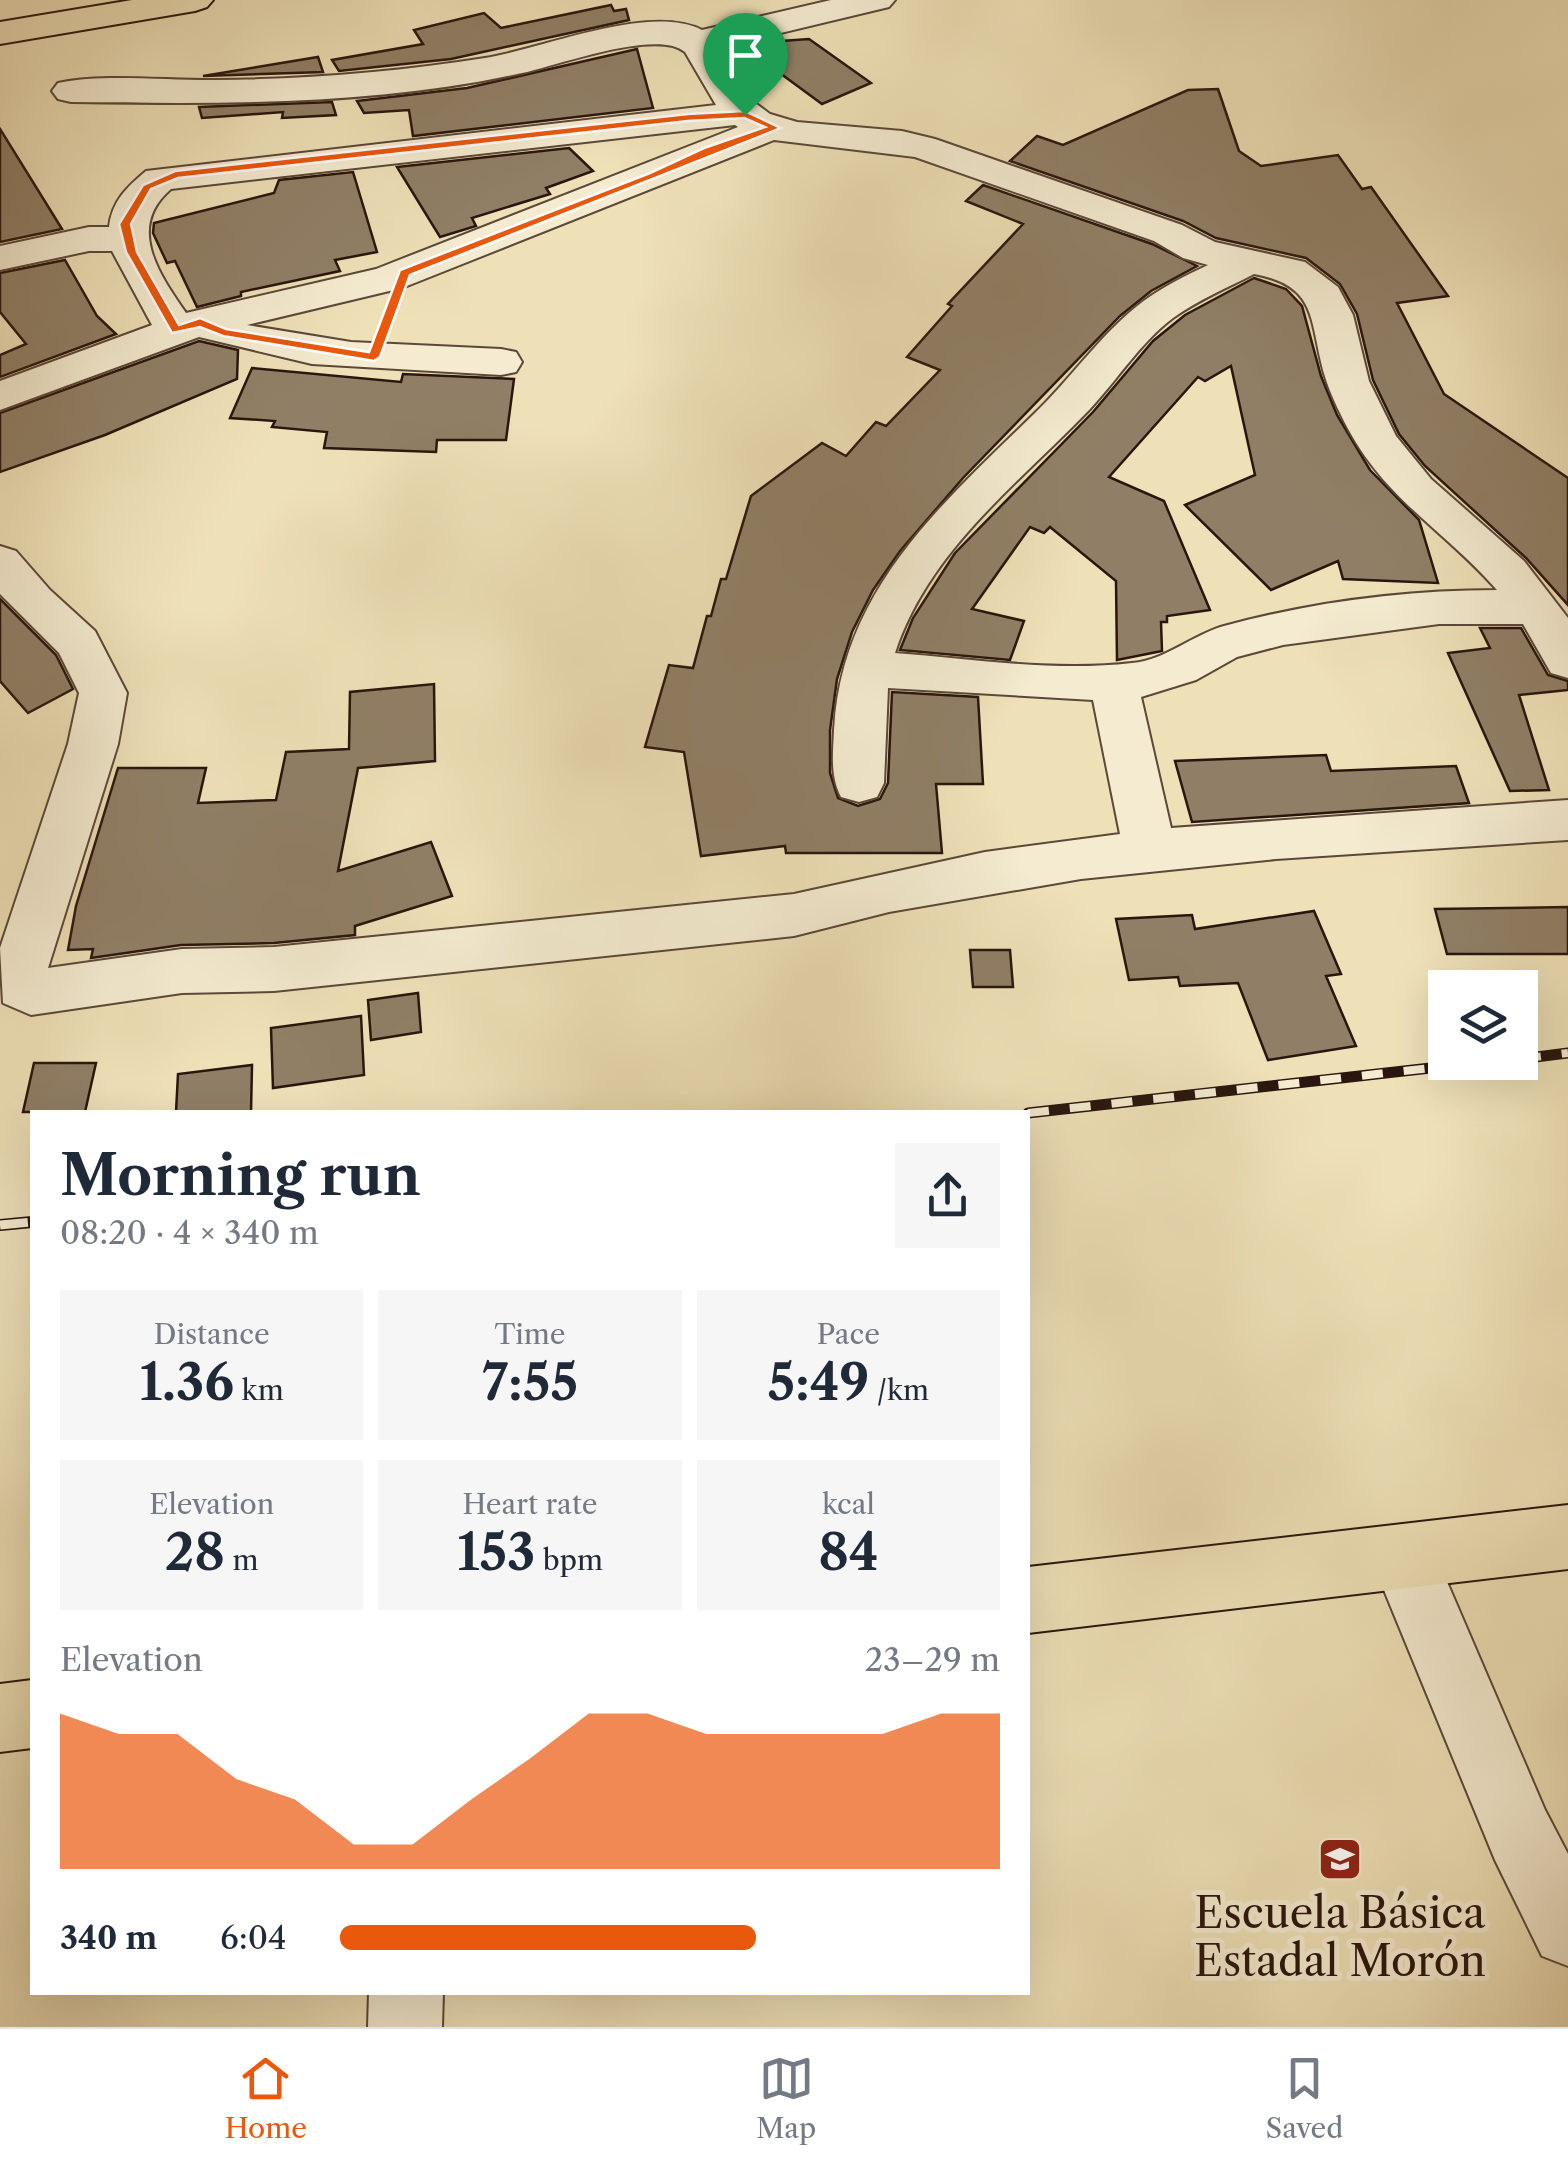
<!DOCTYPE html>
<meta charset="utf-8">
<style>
:root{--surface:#fff;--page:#f6f6f7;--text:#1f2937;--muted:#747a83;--line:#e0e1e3;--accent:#ea580c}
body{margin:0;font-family:"Libre Caslon Text",serif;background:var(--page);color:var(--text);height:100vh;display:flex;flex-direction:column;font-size:38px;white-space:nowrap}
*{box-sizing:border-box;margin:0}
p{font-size:32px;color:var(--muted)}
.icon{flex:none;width:55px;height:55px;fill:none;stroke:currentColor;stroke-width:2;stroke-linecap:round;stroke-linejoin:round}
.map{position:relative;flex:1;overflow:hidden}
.drawer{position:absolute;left:30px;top:1110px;width:1000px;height:885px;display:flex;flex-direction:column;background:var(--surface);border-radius:0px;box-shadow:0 10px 40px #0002}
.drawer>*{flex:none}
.controls{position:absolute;left:1428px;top:970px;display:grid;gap:20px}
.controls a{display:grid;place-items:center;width:110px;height:110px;border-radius:0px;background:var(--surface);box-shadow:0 10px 40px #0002;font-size:50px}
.pin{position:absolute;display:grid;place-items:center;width:85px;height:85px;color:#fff;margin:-102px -42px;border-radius:50% 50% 50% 0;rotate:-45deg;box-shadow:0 0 10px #0007}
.pin .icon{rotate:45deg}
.round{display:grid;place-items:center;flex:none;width:105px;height:105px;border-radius:0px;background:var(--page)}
.summary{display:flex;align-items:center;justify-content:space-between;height:170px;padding:0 30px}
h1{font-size:55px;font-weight:700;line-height:75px}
.stats{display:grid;grid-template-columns:repeat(3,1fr);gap:15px;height:170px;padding:10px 30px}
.stats div{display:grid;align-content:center;border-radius:0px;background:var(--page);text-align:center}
.stats b{font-size:50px;font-weight:700}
.stats small{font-size:28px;font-weight:400}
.stats p{font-size:28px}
.chart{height:280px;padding:20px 30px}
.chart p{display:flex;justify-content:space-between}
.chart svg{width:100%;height:180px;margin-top:10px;fill:var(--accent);opacity:.7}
ul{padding:0 30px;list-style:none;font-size:32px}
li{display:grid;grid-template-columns:160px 120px 1fr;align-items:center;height:75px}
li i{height:25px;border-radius:12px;background:var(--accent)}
.tab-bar{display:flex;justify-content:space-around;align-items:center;height:140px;border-top:2px solid var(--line);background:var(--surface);font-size:28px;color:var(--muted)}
.tab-bar a{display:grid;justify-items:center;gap:5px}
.tab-bar .selected{color:var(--accent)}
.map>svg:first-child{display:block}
.building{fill:#907f66;stroke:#2a160e;stroke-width:2.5}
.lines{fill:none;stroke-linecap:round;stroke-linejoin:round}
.minor-casing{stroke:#5b4838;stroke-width:4}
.major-casing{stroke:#2a160e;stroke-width:4}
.highway-casing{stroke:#2a160e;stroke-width:4}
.minor{fill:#f4ebd0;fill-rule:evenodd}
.major{fill:#eee0b7;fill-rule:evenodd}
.highway{fill:#eee0b7;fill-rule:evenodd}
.rail-far1-casing{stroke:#2a160e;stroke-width:11}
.rail-casing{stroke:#2a160e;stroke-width:12}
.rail-far1{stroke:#f4ebd0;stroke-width:8;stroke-dasharray:21;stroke-linecap:butt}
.rail{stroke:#f4ebd0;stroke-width:9;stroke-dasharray:28;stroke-linecap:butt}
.route{fill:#ea580c;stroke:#fff;stroke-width:2.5;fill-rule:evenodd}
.labels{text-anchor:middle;stroke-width:10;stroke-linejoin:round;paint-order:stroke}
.near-poi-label{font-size:42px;fill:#2a160e;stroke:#f4ebd0}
</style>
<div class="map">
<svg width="1568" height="2027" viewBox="0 0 1568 2027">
<rect width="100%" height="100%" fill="#eee0b7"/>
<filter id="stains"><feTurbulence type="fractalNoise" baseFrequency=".002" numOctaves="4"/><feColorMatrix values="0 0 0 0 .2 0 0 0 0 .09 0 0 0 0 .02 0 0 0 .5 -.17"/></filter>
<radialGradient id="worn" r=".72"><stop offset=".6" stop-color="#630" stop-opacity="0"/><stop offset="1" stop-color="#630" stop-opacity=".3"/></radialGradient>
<!-- building -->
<g class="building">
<path d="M611 5 614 11 626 9 629 20 451 59 339 71 332 60 423 44 414 30 484 13 501 28Z"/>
<path d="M809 39 871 83 822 104 773 68 768 42Z"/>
<path d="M637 49 653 108 413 136 409 110 364 113 357 101 467 88Z"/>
<path d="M318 57 323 72 203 76Z"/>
<path d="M1218 89 1239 151 1261 166 1338 155 1362 189 1371 187 1448 296 1397 303 1444 394 1568 478V605L1526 558 1425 466 1399 434 1373 380 1357 314 1340 284 1306 258 1216 238 1183 221 1010 161 1037 136 1063 145 1188 90Z"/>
<path d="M332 102 336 115 282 118 283 112 202 118 199 107Z"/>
<path d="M0 129 62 229 0 242Z"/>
<path d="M569 148 593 171 546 188 550 194 472 218 476 226 440 237 397 167Z"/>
<path d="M353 172 377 252 335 260 340 271 241 292V296L197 307 175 261 167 263 153 233 154 223 274 193 279 180Z"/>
<path d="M983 185 1152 244 1197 266 1151 291 1120 316 963 478 900 551 873 590 852 632 837 679 830 730V773L838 798 858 806 880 799 888 783 892 692 978 697 983 784H936L942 853H786L785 846 701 856 684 752 645 747 669 665 693 668 707 616H711L721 579H726L751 496 822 443 846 456 876 422 886 426 940 370 907 357 952 306 948 304 1023 224 966 201Z"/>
<path d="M65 260 97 316 116 334 0 377V355L26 344 0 312V273Z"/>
<path d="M1254 278 1286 289 1302 306 1321 376 1337 415 1370 470 1419 520 1438 583 1343 579 1338 561 1271 590 1185 505 1255 475 1231 366 1205 381 1198 377 1109 477 1164 501 1210 610 1167 616V622H1161L1162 651 1117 660 1116 581 1050 527 1044 533 1030 527 972 609 1024 621 1010 660 900 650 913 618 955 553 1093 412 1153 341 1185 315Z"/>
<path d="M199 341 238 350 237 379 105 435 0 472V413Z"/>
<path d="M252 368 401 382 403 374 514 379 506 440H437L436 452 324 448 327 432 272 427 275 421 230 418Z"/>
<path d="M0 599 56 655 73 689 28 713 0 681Z"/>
<path d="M1480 628H1521L1548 675 1568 681V690L1519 695 1549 790 1510 791 1448 653 1490 648Z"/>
<path d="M434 684 435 761 358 768 338 871 431 842 452 896 355 926V935L274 943 181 945 91 958 93 949 68 950 76 906 118 768H206L198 803 276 800 286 752 349 749 350 692Z"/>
<path d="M1326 755 1331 771 1456 766 1469 803 1192 822 1175 761Z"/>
<path d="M1568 907V954H1447L1435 909Z"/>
<path d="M1314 911 1341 974 1326 976 1356 1046 1268 1060 1238 983 1180 986 1178 977 1129 980 1116 919 1192 915 1195 929Z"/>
<path d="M970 950H1010L1013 987H973Z"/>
<path d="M418 993 421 1032 371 1040 368 1000Z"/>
<path d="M361 1016 364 1075 273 1088 271 1028Z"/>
<path d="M34 1063H96L85 1112H23Z"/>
<path d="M252 1065 251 1112H176L178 1074Z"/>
</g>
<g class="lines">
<!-- minor casing -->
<g class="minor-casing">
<g id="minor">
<path d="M831 0H895L889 7 718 48 747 97 770 114 797 122 902 131 935 139 1182 225 1215 242 1305 262 1338 287 1353 315 1369 381 1396 436 1431 479 1524 561 1568 618V678L1551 673 1523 624H1439L1283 645 1237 657 1196 680 1141 697 1171 828 1568 800V840L1276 859 1081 879 889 912 794 936 274 991 182 993 31 1015 3 1003 0 948 68 744 79 693 59 653 0 594V546L16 551 50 590 95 631 127 693 118 744 48 968 182 949 274 947 794 894 985 852 1120 834 1093 700 888 688 884 783 877 797 859 802 841 797C830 776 833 753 834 730 841 590 943 503 1036 412 1071 378 1099 337 1136 307 1158 289 1183 277 1208 265L1183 258 1154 241 915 157 774 140 402 288 247 325 351 342 501 349 516 352 522 362 516 372 501 375 312 364 199 337 0 410V381L152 325 112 251H89L0 270V246L89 227H109C112 201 127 187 146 171L716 105 685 52C658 28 556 66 522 73 375 106 220 104 71 102L58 99 52 91 58 83C101 73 172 81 218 80 308 79 397 72 485 58 543 49 649 3 702 30ZM735 125 738 127 376 269 186 313C159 274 126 227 171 189ZM1254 274C1313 285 1310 314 1321 362 1325 380 1332 397 1340 413 1380 498 1439 524 1497 590 1406 590 1312 602 1224 626 1192 635 1166 660 1132 663 1055 672 973 659 895 653 928 551 1018 484 1090 409 1118 379 1140 343 1173 318 1198 300 1227 288 1254 274Z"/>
<path d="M1403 1524 1426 1533 1545 1810 1568 1854V1966L1542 1956 1495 1860 1370 1556 1380 1533Z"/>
<path d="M369 1992H443L442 2027H368Z"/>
</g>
</g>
<!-- major casing -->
<g class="major-casing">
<g id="major">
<path d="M1568 1505V1569L1028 1633V1567Z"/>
<path d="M32 1680V1748L0 1752V1684Z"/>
</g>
</g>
<!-- highway casing -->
<g class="highway-casing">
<path id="highway" d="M132 0H213L207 7 195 11 0 44V22Z"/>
</g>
<!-- minor -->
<use href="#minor" class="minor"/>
<!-- major -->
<use href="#major" class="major"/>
<!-- highway -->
<use href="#highway" class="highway"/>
<!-- rail-far1 casing -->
<g class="rail-far1-casing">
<g id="rail-far1">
<path d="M1520 1059 1568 1053"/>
<path d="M1028 1113 1484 1062"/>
</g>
</g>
<!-- rail casing -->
<g class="rail-casing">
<path id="rail" d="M0 1225 32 1222"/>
</g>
<!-- rail-far1 -->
<use href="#rail-far1" class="rail-far1"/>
<!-- rail -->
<use href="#rail" class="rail"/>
</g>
<!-- route -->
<path class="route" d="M745 111 781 128 410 275 380 357 374 361 223 336 200 327 172 333 126 252 119 224 143 185 175 171 688 114ZM744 118 765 127 704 148 650 173 400 270 369 352 226 329 200 318 179 325 137 252 131 224 151 189 178 178 688 121Z"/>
<!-- icons -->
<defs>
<g id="school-square" transform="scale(2.25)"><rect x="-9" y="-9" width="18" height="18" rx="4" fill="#8f2418" stroke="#f4ebd0"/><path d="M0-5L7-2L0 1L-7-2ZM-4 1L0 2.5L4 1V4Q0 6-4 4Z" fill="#fff"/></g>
</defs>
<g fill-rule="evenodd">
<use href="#school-square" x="1340" y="1859"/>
</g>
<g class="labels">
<!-- near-poi labels -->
<g class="near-poi-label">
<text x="1340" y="1928">Escuela Básica<tspan x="1340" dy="48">Estadal Morón</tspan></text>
</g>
</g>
<rect width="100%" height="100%" filter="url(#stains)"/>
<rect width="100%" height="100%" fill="url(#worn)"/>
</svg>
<div class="controls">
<a><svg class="icon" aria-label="layers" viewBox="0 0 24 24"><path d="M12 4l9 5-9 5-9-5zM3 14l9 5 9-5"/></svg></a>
</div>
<div class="pin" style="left:745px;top:115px;background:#1e9e55"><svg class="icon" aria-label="arrive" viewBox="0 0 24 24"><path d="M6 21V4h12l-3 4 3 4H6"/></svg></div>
<section class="drawer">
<div class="summary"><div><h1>Morning run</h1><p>08:20 · 4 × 340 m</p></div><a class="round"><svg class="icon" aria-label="share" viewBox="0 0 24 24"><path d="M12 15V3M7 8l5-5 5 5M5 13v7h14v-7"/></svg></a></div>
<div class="stats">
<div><p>Distance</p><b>1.36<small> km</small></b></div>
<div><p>Time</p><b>7:55</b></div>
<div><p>Pace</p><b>5:49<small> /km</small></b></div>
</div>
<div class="stats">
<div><p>Elevation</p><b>28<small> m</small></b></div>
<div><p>Heart rate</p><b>153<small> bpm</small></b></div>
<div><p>kcal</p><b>84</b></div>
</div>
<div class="chart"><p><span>Elevation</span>23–29 m</p>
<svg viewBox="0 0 160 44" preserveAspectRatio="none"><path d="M0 44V6L10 11L20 11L30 22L40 27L50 38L60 38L70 27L80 17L90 6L100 6L110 11L120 11L130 11L140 11L150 6L160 6V44z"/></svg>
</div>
<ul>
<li><b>340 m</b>6:04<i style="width:63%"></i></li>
</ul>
</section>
</div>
<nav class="tab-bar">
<a class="selected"><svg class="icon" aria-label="home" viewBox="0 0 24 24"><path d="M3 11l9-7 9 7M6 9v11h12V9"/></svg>Home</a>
<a><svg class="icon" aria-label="map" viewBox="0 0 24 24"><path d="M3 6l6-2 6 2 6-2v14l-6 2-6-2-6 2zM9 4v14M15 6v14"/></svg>Map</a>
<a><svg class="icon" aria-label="saved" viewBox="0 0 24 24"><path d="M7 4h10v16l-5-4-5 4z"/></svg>Saved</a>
</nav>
